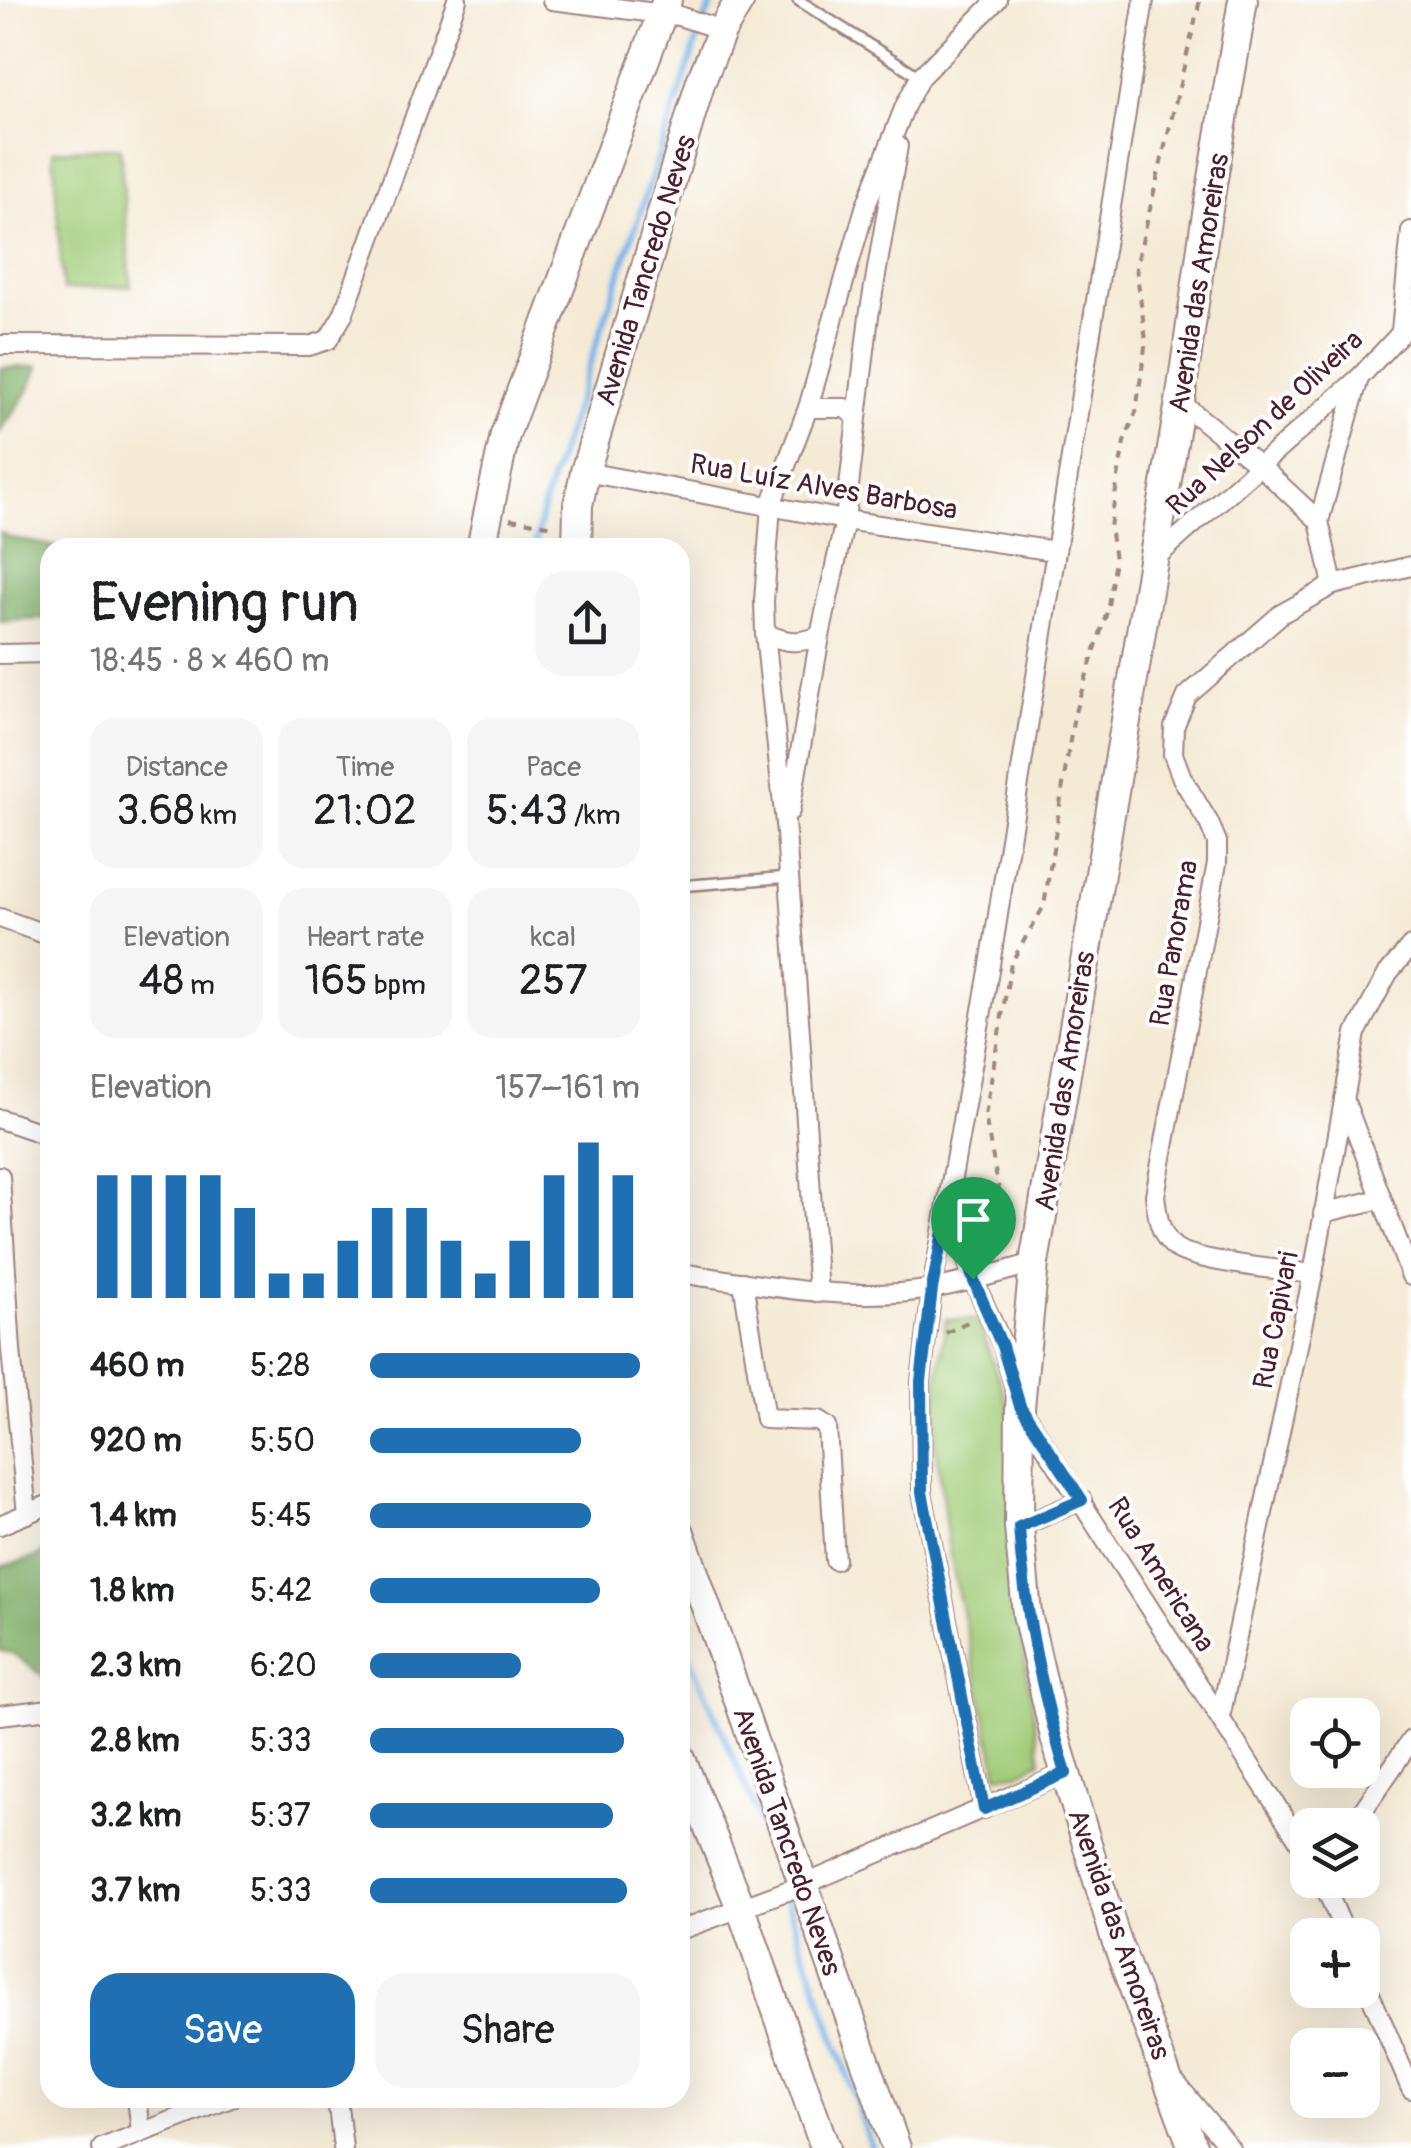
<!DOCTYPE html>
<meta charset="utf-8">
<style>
:root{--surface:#fff;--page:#f6f6f6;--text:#202124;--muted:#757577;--accent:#1f6fb2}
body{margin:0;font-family:Pangolin,sans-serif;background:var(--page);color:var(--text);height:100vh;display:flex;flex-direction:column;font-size:38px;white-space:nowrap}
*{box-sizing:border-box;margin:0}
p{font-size:32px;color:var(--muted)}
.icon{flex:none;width:55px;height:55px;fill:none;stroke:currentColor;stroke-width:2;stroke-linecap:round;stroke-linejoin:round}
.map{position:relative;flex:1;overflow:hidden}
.side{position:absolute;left:40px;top:538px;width:650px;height:1570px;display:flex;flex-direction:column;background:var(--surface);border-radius:30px;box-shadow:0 10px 40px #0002}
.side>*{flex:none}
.buttons{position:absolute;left:1290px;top:1698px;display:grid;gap:20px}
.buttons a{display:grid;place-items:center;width:90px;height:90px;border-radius:20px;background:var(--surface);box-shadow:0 10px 40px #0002;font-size:50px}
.pin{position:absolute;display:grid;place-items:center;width:85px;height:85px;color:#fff;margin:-102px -42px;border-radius:50% 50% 50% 0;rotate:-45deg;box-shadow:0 0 10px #0007}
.pin .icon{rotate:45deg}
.round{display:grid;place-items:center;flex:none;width:105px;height:105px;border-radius:30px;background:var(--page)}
.headline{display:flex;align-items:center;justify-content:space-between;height:170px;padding:0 50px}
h1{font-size:55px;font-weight:600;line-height:75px}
.metrics{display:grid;grid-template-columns:repeat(3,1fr);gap:15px;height:170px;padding:10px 50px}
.metrics div{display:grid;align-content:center;border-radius:25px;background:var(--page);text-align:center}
.metrics b{font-size:42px;font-weight:600}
.metrics small{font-size:28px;font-weight:400}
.metrics p{font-size:28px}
.chart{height:280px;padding:20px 50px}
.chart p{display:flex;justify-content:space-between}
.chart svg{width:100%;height:180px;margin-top:10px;stroke:var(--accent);stroke-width:6}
.cta{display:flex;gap:20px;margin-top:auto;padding:20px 50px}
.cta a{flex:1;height:115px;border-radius:30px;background:var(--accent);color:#fff;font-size:40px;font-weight:600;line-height:115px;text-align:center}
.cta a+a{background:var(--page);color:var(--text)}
ul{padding:0 50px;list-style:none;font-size:32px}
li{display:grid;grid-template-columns:160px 120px 1fr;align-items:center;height:75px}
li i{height:25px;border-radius:12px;background:var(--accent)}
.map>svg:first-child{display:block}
.green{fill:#a1cc78;stroke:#767652;stroke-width:2.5}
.forest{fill:#80b068;stroke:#65684a;stroke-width:2.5}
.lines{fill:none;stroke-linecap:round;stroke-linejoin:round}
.stream{stroke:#76b2e8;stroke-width:6}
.lane-casing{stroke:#9f8480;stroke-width:14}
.street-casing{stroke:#9f8480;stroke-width:22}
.secondary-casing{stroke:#9f8480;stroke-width:32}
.path{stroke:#9f8480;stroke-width:4;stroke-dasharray:8 8;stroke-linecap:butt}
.lane{stroke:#fff;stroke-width:9}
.street{stroke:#fff;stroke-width:18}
.secondary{stroke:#fff;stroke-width:28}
.route-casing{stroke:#fff;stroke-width:20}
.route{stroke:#1f6fb2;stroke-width:12}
.labels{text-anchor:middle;stroke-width:8;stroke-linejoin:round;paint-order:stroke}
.street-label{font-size:28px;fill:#4a1f2b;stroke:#fff}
</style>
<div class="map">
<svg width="1411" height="2148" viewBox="0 0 1411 2148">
<rect width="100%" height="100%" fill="#fff"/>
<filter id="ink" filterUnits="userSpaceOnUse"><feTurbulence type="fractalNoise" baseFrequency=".01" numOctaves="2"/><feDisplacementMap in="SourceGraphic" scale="20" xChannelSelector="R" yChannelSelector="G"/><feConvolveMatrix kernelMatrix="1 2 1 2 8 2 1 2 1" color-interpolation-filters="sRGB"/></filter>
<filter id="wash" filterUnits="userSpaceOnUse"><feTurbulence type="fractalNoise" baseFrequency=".0048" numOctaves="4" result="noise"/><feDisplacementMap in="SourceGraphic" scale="40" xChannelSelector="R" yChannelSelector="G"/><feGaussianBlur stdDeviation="2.25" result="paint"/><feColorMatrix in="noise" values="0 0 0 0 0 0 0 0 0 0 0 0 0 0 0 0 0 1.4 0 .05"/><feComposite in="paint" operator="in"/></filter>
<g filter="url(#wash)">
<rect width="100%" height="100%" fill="#f4ead6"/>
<!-- green -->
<g class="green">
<path d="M120 147 131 286 63 290 53 151Z"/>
<path d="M946 1319 978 1320 1016 1428 1023 1646 1041 1761 1018 1773 998 1775 949 1551 935 1438 938 1377Z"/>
</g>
<!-- forest -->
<g class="forest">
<path d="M39 366 27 393 0 432V368Z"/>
<path d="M0 532 10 538 58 547 50 548V618L0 622Z"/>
<path d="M50 1549V1681L12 1653 0 1651V1567L34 1558Z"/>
</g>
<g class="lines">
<!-- stream -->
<g class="stream">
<path d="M534 548 546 496 703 23 715 0"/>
<path d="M680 1634 756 1810 872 2148"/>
</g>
</g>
</g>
<g filter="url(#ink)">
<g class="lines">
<!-- lane casing -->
<g class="lane-casing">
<g id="lane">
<path d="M798 0 920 77"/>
<path d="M680 886 789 877"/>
</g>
</g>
<!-- street casing -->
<g class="street-casing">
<g id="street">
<path d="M552 0 679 16 722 30"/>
<path d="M1401 331 1411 231"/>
<path d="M0 345 309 346 328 340 343 315 457 0"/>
<path d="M1180 402 1261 467 1319 521"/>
<path d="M808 408H845L855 416"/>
<path d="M585 472 845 520 1055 551"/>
<path d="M1154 559 1359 378 1411 322"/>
<path d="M1333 585 1319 521 1359 378"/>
<path d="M765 633C786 643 798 644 820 636"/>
<path d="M0 654 50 653"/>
<path d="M790 811 820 636 845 520 869 316 898 146"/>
<path d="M0 918 50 936"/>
<path d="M1344 1099 1411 1276"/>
<path d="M0 1119 50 1136"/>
<path d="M0 1176 11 1350 27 1514"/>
<path d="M950 1206 973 1279 1003 1346 1020 1407 1308 1855"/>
<path d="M1323 1213 1380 1199"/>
<path d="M680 1273C761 1285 855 1304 936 1288 969 1282 1001 1272 1034 1263"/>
<path d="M1313 1274C1286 1270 1190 1262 1173 1246 1159 1233 1157 1214 1155 1195L1217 863V842L1209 823 1182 778 1173 754 1174 727 1187 696 1281 614 1333 585 1411 566"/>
<path d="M743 1282 765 1419 818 1421 827 1427 835 1560"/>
<path d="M818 1293 786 833 765 633 764 601 771 505 808 408 865 208 905 106 920 77 997 0"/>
<path d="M0 1525 50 1504"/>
<path d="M1019 1527 1082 1500"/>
<path d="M0 1715 50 1709"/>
<path d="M1220 1718 1313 1274 1356 1033 1388 973 1411 946"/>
<path d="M984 1809 922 1492 921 1381 932 1289 989 971 1144 0"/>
<path d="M1353 1825 1411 1740"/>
<path d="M1322 1880 1346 1935"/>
<path d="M680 1930 803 1885 1066 1773"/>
<path d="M1362 1975 1411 2089"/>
<path d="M1176 2083 1230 2148"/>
<path d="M137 2098 141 2132"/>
<path d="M337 2098 343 2148"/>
<path d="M102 2148 231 2098"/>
</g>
</g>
<!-- secondary casing -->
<g class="secondary-casing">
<g id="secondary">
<path d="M481 548 505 435 667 0"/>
<path d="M577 548 578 505 585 472 701 81 722 30 740 0"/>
<path d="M680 1533 896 2148"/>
<path d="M680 1756 741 1908 825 2148"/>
<path d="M1193 2148 1115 1937 1055 1737 1027 1614 1019 1527 1020 1407 1034 1263 1180 402 1205 226 1243 0"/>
</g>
</g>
<!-- path -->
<g class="path">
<path d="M510 519 555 526"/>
<path d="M992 1256 1001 1201 985 1116 1011 963 1044 906 1074 715 1107 612 1115 560 1110 527 1124 442 1136 412 1146 340 1136 267 1200 0"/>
<path d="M946 1333 973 1319"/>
</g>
<!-- lane -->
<use href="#lane" class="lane"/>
<!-- street -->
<use href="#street" class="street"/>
<!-- secondary -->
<use href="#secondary" class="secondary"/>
</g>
</g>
<g class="lines" filter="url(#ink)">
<!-- route casing -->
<g class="route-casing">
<path id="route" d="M949 1201 973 1279 1002 1346 1020 1406 1082 1500 1019 1527C1024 1612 1042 1691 1066 1773L984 1809 922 1492 921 1381 932 1289Z"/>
</g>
<!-- route -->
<use href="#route" class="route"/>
</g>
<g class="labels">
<!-- street labels -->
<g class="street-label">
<text transform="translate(645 270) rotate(-73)" y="10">Avenida Tancredo Neves</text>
<text transform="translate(1198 283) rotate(-81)" y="10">Avenida das Amoreiras</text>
<text transform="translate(1264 422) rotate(-43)" y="10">Rua Nelson de Oliveira</text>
<text transform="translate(824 486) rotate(10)" y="10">Rua Luíz Alves Barbosa</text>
<text transform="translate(1173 943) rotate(-80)" y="10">Rua Panorama</text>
<text transform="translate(1064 1081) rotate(-81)" y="10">Avenida das Amoreiras</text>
<text transform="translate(1275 1320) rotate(-79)" y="10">Rua Capivari</text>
<text transform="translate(1162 1574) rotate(58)" y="10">Rua Americana</text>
<text transform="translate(788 1841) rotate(71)" y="10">Avenida Tancredo Neves</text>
<text transform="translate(1120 1934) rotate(71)" y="10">Avenida das Amoreiras</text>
</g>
</g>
</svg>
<div class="buttons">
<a><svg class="icon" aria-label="locate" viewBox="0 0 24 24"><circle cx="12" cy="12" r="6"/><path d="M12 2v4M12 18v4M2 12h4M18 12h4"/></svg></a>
<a><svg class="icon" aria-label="layers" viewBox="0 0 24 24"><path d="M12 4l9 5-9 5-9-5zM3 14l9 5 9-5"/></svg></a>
<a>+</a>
<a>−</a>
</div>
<div class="pin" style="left:973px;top:1279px;background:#1e9e55"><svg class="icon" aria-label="arrive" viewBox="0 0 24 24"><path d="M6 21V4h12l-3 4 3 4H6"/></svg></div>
<section class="side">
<div class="headline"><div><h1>Evening run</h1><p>18:45 · 8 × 460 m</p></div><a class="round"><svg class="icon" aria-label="share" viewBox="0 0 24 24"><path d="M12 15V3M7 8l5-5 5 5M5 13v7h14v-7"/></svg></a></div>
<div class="metrics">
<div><p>Distance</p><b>3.68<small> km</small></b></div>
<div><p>Time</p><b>21:02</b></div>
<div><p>Pace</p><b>5:43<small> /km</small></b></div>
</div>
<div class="metrics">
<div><p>Elevation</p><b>48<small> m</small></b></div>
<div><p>Heart rate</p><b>165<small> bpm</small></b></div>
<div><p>kcal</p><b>257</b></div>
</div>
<div class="chart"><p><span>Elevation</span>157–161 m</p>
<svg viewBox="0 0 160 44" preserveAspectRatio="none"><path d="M5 44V14M15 44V14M25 44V14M35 44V14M45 44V22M55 44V38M65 44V38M75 44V30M85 44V22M95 44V22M105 44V30M115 44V38M125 44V30M135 44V14M145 44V6M155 44V14"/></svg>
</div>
<ul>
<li><b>460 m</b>5:28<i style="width:100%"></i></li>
<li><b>920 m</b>5:50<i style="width:78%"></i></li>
<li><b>1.4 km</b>5:45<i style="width:82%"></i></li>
<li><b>1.8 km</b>5:42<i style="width:85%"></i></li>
<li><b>2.3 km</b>6:20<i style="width:56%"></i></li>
<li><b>2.8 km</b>5:33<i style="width:94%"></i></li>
<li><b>3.2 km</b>5:37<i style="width:90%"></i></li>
<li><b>3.7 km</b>5:33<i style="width:95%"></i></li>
</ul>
<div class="cta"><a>Save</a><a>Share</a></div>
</section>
</div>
